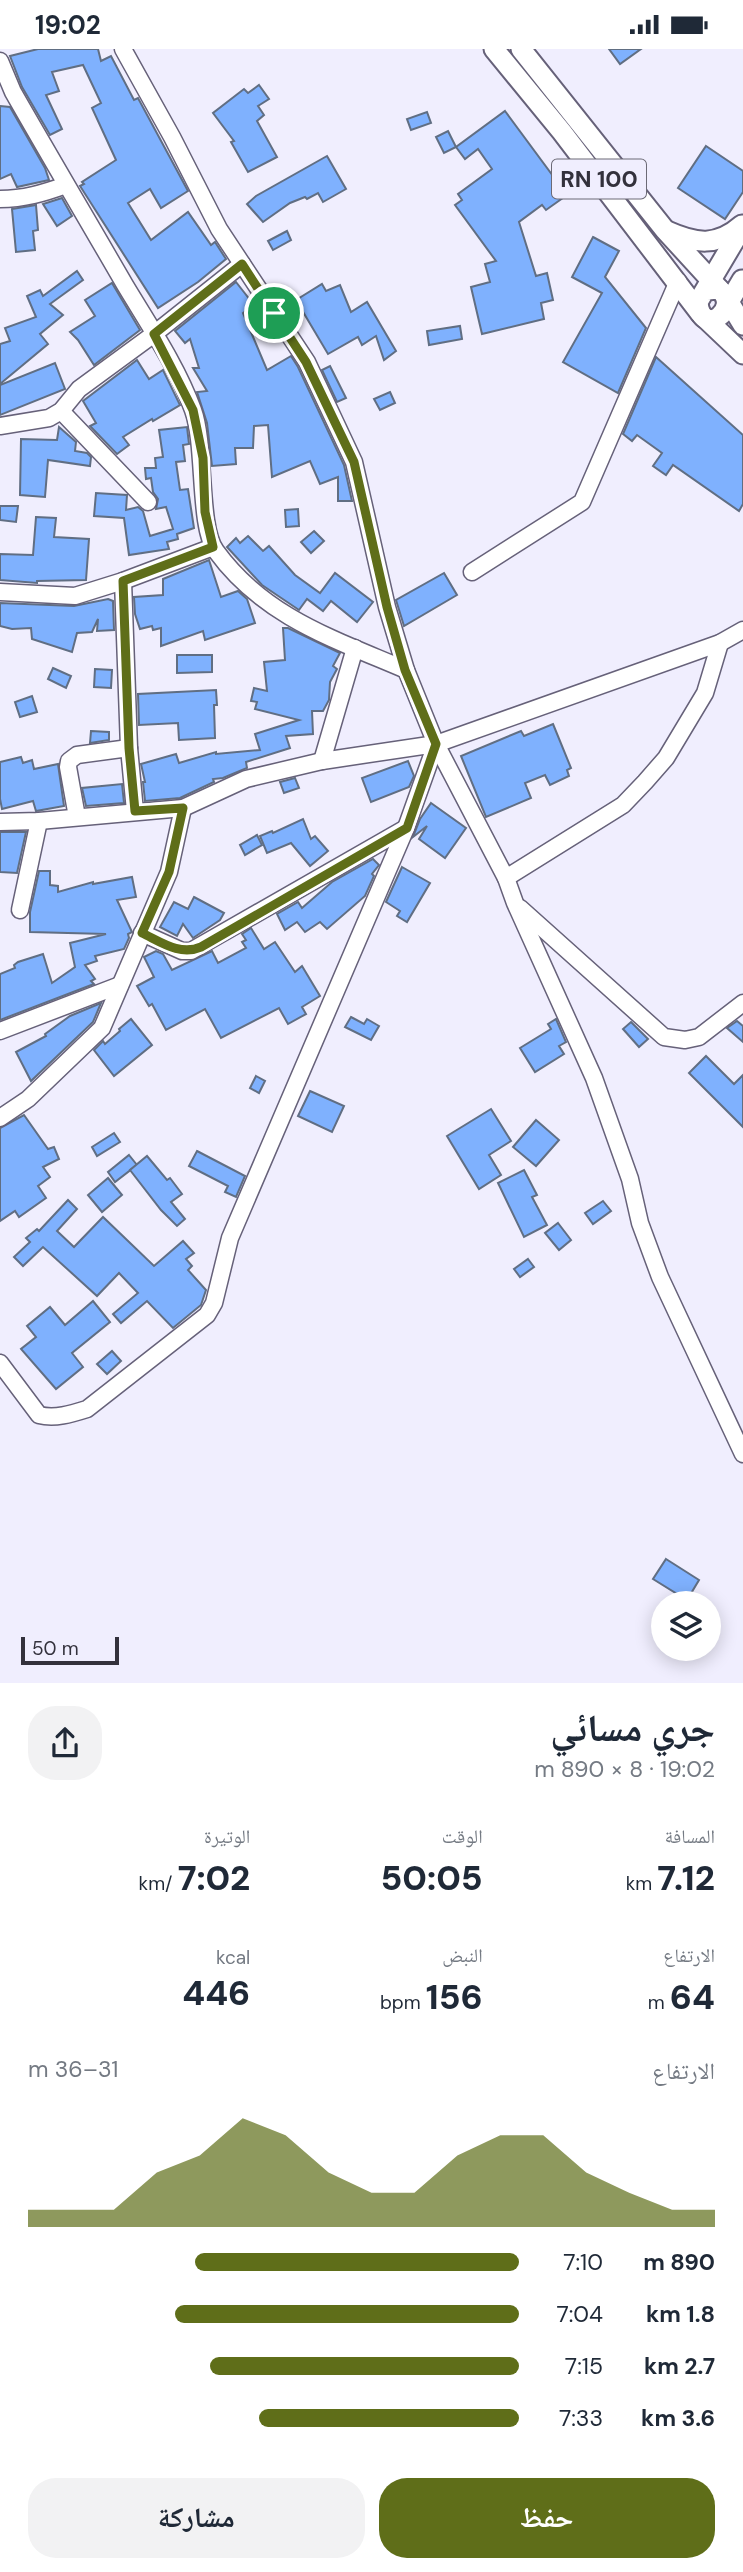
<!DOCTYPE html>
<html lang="ar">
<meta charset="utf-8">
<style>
:root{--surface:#fff;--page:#f2f2f3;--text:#1f2937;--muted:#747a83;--accent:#5f6e19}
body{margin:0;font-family:"DM Sans","Noto Naskh Arabic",sans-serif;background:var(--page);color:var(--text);direction:rtl;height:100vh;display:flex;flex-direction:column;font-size:26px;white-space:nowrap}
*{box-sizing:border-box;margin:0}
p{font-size:23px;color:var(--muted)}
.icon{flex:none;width:38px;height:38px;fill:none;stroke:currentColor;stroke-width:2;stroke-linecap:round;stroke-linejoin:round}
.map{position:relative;height:1634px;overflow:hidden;direction:ltr}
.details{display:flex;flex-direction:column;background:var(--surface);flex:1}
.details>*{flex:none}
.fabs{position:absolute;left:651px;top:1542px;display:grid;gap:14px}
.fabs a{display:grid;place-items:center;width:70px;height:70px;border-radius:50%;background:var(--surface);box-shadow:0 4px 18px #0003;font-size:35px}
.scale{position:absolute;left:21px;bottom:18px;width:98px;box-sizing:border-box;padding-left:7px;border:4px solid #33313c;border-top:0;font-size:19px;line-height:24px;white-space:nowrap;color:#33313c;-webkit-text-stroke:5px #f0eefe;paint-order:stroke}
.pin{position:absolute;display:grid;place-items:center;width:60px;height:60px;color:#fff;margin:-30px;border:4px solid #fff;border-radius:50%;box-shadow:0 2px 7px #0007}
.round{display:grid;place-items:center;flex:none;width:74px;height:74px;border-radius:28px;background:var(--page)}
.headline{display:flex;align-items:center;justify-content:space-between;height:119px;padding:0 28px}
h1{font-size:38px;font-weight:800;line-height:52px}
.stats{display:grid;grid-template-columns:repeat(3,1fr);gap:10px;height:119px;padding:7px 28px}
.stats div{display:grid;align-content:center}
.stats b{font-size:35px;font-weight:800}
.stats small{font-size:19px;font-weight:400}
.stats p{font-size:19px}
.chart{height:196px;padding:14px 28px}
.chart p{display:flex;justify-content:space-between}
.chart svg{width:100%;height:126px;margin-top:7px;fill:var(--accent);opacity:.7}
.action{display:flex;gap:14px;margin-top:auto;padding:14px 28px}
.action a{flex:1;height:80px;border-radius:28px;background:var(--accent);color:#fff;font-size:28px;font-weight:800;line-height:80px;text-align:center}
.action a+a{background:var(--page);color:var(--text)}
ul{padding:0 28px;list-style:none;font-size:23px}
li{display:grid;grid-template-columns:112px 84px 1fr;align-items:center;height:52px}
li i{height:18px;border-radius:9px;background:var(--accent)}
.status{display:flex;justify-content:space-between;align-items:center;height:49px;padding:0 35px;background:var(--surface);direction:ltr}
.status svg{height:19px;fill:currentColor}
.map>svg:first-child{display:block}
.building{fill:#7fb1fe;stroke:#606e83;stroke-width:2}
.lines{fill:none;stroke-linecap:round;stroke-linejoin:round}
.minor-casing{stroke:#666179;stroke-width:19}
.major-casing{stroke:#666179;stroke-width:23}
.minor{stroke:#fff;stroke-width:16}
.major{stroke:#fff;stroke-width:19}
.route-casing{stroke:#fff;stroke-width:14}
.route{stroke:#5f6e19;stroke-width:9}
.labels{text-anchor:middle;stroke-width:5;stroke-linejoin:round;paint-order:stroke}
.shield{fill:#f0eefe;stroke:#6c6a76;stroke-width:2}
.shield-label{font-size:23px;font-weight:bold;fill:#33313c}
</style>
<div class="status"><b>19:02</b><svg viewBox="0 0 49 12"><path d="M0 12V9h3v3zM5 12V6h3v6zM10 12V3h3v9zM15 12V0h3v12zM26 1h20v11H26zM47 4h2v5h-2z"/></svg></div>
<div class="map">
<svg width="743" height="1634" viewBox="0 0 743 1634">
<rect width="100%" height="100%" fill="#f0eefe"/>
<!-- building -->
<g class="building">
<path d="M38 0H98L101 12 111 7 134 51 138 49 188 142 161 159 150 140 128 154 151 191 188 163 211 196 215 193 226 210 198 233 158 259 80 137 84 135 82 133 116 111 92 59 101 54 83 16 52 23 59 42 46 46 62 80 50 86 22 38 10 7Z"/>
<path d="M609 0H641L620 15Z"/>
<path d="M259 36 269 50 258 57 264 66 257 72 277 108 248 123 231 93 234 92 213 64 244 40 248 44Z"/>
<path d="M0 57 10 58 45 119 49 131 17 138 11 125 0 130Z"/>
<path d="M505 62 567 146 546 161 542 156 519 173 536 227 547 224 553 251 541 254 544 270 482 285 471 238 490 233 485 215 496 212 455 156 462 151 458 145 492 120 478 100 465 110 456 98Z"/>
<path d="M427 63 431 74 411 81 407 70Z"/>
<path d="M448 82 456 98 444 104 436 88Z"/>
<path d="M706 97 743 122V143L725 170 678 139Z"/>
<path d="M327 107 346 140 323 153 318 144 307 150 305 148 290 154 263 173 247 155 256 147Z"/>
<path d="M62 149 72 167 57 177 43 155Z"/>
<path d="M36 156 38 181 33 182 35 201 16 203 12 160Z"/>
<path d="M287 182 291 191 273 201 268 192Z"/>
<path d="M593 188 619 202 605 228 646 279 618 344 563 313 602 244 572 228Z"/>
<path d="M77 222 83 231 50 255 63 266 40 285 48 295 0 335V295L10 292 5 279 36 268 27 247 40 241 43 247Z"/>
<path d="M236 233 254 256 243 264 267 321 291 307 298 318 344 416 352 452H338V428L320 435 310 412 272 428 268 376 254 377 253 399H235L236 415 212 417 207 374 197 343 207 342 193 319H199L190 290 185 294 175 282Z"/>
<path d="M112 234 140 281 94 316 78 291 70 283 95 267 85 251Z"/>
<path d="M322 235 326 242 340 236 351 263 367 253 396 302 384 311 376 287 362 296 358 288 328 305 296 251Z"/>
<path d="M460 277 462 290 429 296 427 282Z"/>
<path d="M656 308 743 386V455L739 462 673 416 666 426 653 417 662 404 637 386 632 392 623 385Z"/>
<path d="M137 311 149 330 163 321 180 356 153 372 152 370 123 388 129 396 117 405 90 377 96 374 83 352Z"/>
<path d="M55 314 65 340 0 366V336Z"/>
<path d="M330 317 346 349 337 353 322 321Z"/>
<path d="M390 343 395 354 380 361 374 350Z"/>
<path d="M59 378 76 393 75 402 87 404 91 408 90 417 48 411 45 448 20 446 21 390 57 391Z"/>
<path d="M187 378 189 395 183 396 185 412 176 413 180 441 188 440 194 479 177 485 178 490 167 493 169 500 129 506 124 469 94 467 96 444 127 446 126 461 138 458 143 462 150 487 173 480 166 458 156 460 158 450 153 443 151 429 146 430 145 419H156L155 409 163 408 159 381Z"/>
<path d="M0 457H18L16 473 0 471Z"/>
<path d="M298 460 299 477 286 478 285 461Z"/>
<path d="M36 468 56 469 54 488 89 490 86 531 37 532V534L0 531V505L33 506Z"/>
<path d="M314 482 324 492 311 504 301 493Z"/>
<path d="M248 487 263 502 269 497 295 526 320 544 335 524 373 553 357 573 331 552 323 562 307 550 299 561 262 536 227 498 236 489 240 494Z"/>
<path d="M209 511 221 548 238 542 247 550 255 574 205 591 203 582 161 597V579L153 581 152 577 140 580 135 565 134 548 163 546V530Z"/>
<path d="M444 524 457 546 404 577 396 551Z"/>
<path d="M108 550 113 552 114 581 97 582 98 570 92 583 77 584 72 603 32 590 31 579 12 580 0 577V554L74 557Z"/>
<path d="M283 579H288L340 604 333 617 337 620 330 633 329 651 323 662H312L313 685 286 687 290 699 246 713 247 719 223 729 213 730 214 733 180 749 145 752 143 733H145L141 715 176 705 179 714 216 703V705L260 701 255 685 299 671 255 660 257 653 251 652 254 639 267 642 264 613 285 611Z"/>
<path d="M177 606H212V623L177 624Z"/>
<path d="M53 619 71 627 66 639 48 630Z"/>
<path d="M95 620 112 621 111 639 94 638Z"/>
<path d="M216 641 217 656H214L215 689 179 691 178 674 139 676 138 645Z"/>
<path d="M32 647 37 663 20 668 15 653Z"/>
<path d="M553 675 571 719 567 721 569 727 550 736 545 726 525 734 531 749 486 768 461 707 521 682 524 687Z"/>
<path d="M91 682 109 683V691L90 694Z"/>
<path d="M21 708 23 714 32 711 34 720 58 715 64 757 36 762 33 752 2 760 0 750V713Z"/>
<path d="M408 712 414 727 409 738 371 753 362 729Z"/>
<path d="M295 729 299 739 284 744 280 733Z"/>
<path d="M122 735 124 754 86 757 82 739Z"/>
<path d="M431 754 466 779 445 809 419 790 427 777 413 788 420 770Z"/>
<path d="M303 770 311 790 315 787 328 802 310 817 291 794 267 804 260 787 272 782 273 784Z"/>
<path d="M0 783H26L17 824 0 823Z"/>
<path d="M257 786 262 796 245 806 240 796Z"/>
<path d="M373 810 379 816 372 825 374 827 365 847 327 880 320 873 305 883 297 873 285 881 277 865 298 853 302 859 332 833Z"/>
<path d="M402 818 430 834 407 873 397 867 400 862 386 853Z"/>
<path d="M39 822H50V836L58 837V843L93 833V835L132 828 136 848 117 851 132 883 128 885 129 889 124 900 95 907 97 912 85 916 95 930 91 932 94 935 0 971V925L15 919 14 916 18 913 43 905 52 934 75 918 70 894 106 885 30 883V863Z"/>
<path d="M194 848 224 864 220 871 193 889 183 875 177 887 160 878 174 853 188 860Z"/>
<path d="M251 879 264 900 275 893 295 923 302 917 320 947 302 958 306 965 288 975 279 959 221 989 205 960 166 981 152 955 149 957 137 937 154 928 144 908 156 902 163 905 172 921 212 902 218 914 246 899 242 893 246 891 242 885Z"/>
<path d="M101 954 93 973 31 1032 16 1003 46 987 45 985 70 967Z"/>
<path d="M351 968 364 975 367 970 379 977 371 991 345 978Z"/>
<path d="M131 970 152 996 114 1027 94 1001 103 992 105 995 120 982 119 980Z"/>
<path d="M556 970 566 993 559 997 564 1005 535 1023 520 999 551 980 548 975Z"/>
<path d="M737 972 743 977V993L727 979Z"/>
<path d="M631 973 648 990 639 998 623 980Z"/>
<path d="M706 1007 734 1035 743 1026V1078L689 1024Z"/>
<path d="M256 1027 265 1032 259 1044 250 1039Z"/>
<path d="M310 1042 344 1057 332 1083 298 1067Z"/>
<path d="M491 1060 511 1092 489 1106 501 1126 479 1140 447 1087Z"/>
<path d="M24 1066 48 1100 54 1098 59 1110 43 1118 50 1128 38 1137 46 1149 19 1168 15 1162 0 1172V1079Z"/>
<path d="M536 1071 559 1091 536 1117 513 1098Z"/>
<path d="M114 1084 120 1093 97 1107 92 1098Z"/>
<path d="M197 1102 245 1127 236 1148 225 1143 228 1137 189 1117Z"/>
<path d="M129 1106 137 1116 115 1133 108 1123Z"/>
<path d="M147 1107 167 1131 170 1129 182 1145 171 1153 185 1170 177 1177 161 1161 130 1121Z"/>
<path d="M524 1121 537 1146 532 1148 547 1176 524 1188 498 1134Z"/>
<path d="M108 1129 122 1146 102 1163 88 1146Z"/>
<path d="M68 1151 77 1160 57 1182 74 1198 103 1168 154 1217 183 1192 194 1204 186 1210 192 1217 188 1221 206 1241 201 1256 173 1279 147 1252 121 1274 113 1265 138 1244 119 1224 97 1247 43 1198 23 1217 14 1208 30 1193 26 1189 37 1180 39 1182Z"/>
<path d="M603 1152 611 1162 593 1175 585 1164Z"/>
<path d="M558 1174 571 1191 559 1201 545 1184Z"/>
<path d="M528 1210 534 1218 520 1228 514 1220Z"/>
<path d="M93 1252 110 1273 72 1304 83 1318 56 1340 21 1300 36 1288 27 1277 50 1258 65 1276Z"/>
<path d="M112 1302 121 1312 107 1325 97 1315Z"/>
<path d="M666 1510 699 1531 687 1551 653 1530Z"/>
</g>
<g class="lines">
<!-- minor casing -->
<g class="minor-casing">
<g id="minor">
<path d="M123 0 172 88 219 180 307 313 354 413 387 558 406 621 436 695 506 829 515 854 594 1029 630 1130 640 1174 660 1228 743 1405"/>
<path d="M0 12 13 43C50 108 88 172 125 236 149 276 177 317 193 361 206 397 198 478 216 502 264 568 334 590 406 621"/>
<path d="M0 150C24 150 44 144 66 136"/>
<path d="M61 362 148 453"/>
<path d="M0 377 49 369 61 362 79 340 154 285 242 215"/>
<path d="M472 523 582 453 678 232"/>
<path d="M123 532 129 699 135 762"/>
<path d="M0 543 75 547 123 532 213 498"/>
<path d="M322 712 355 599"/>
<path d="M77 768 68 718 69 712 77 706 129 699"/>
<path d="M0 773 39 772 183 759 246 730 322 712 436 695 720 594 743 581"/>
<path d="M506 829 623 756 645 733 666 709 705 644 720 594"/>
<path d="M520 859 664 988 685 991 699 988 743 954"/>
<path d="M20 861 39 772"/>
<path d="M142 884 182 902H191L406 779"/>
<path d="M0 982 120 936"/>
<path d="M0 1069 28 1050 102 979 169 823 183 759"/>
<path d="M0 1314 39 1366C55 1370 71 1365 87 1360L207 1266 214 1254 230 1189 406 779 436 695"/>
</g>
</g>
<!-- major casing -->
<g class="major-casing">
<g id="major">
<path d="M494 0 562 83 700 264"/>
<path d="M521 0 665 181 719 240"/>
<path d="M667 182C696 195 717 198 742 176"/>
<path d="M742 231 729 253 743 276"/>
<path d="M707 241 719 240C743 259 701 291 698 253L743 177"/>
<path d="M704 268 743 305"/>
</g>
</g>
<!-- minor -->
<use href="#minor" class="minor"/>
<!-- major -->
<use href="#major" class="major"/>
</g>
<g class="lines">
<!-- route casing -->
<g class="route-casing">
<path id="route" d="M242 215 306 313 354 413 387 558 405 621 436 695 407 779 201 898C180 907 161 893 142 884L169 823 183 759 135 762 129 699 123 532 213 498 205 463 203 409 193 361 154 285Z"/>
</g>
<!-- route -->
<use href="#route" class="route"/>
</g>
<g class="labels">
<!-- shield labels -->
<rect class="shield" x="552" y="110.5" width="94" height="39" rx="5"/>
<g class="shield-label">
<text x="599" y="138">RN 100</text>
</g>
</g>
</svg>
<div class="fabs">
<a><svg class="icon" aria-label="layers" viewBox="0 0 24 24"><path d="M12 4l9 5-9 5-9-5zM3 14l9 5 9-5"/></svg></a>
</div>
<div class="scale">50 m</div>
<div class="pin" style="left:274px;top:264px;background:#1e9e55"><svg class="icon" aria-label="arrive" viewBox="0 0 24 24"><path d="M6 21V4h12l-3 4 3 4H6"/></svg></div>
</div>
<section class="details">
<div class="headline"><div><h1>جري مسائي</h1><p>19:02 · 8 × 890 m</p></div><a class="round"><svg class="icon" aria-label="share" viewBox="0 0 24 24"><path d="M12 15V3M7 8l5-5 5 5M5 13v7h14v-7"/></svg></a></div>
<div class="stats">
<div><p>المسافة</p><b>7.12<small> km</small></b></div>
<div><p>الوقت</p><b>50:05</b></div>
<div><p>الوتيرة</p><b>7:02<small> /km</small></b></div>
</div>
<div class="stats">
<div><p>الارتفاع</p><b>64<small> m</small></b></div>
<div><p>النبض</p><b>156<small> bpm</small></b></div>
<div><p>kcal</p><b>446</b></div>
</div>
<div class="chart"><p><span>الارتفاع</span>31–36 m</p>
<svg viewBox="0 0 160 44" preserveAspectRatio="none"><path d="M0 44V38L10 38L20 38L30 25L40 19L50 6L60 12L70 25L80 32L90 32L100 19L110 12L120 12L130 25L140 32L150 38L160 38V44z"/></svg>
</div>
<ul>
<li><b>890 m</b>7:10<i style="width:66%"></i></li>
<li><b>1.8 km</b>7:04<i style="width:70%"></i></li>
<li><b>2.7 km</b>7:15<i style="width:63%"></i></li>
<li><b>3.6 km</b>7:33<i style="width:53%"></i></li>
</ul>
<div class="action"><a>حفظ</a><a>مشاركة</a></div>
</section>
